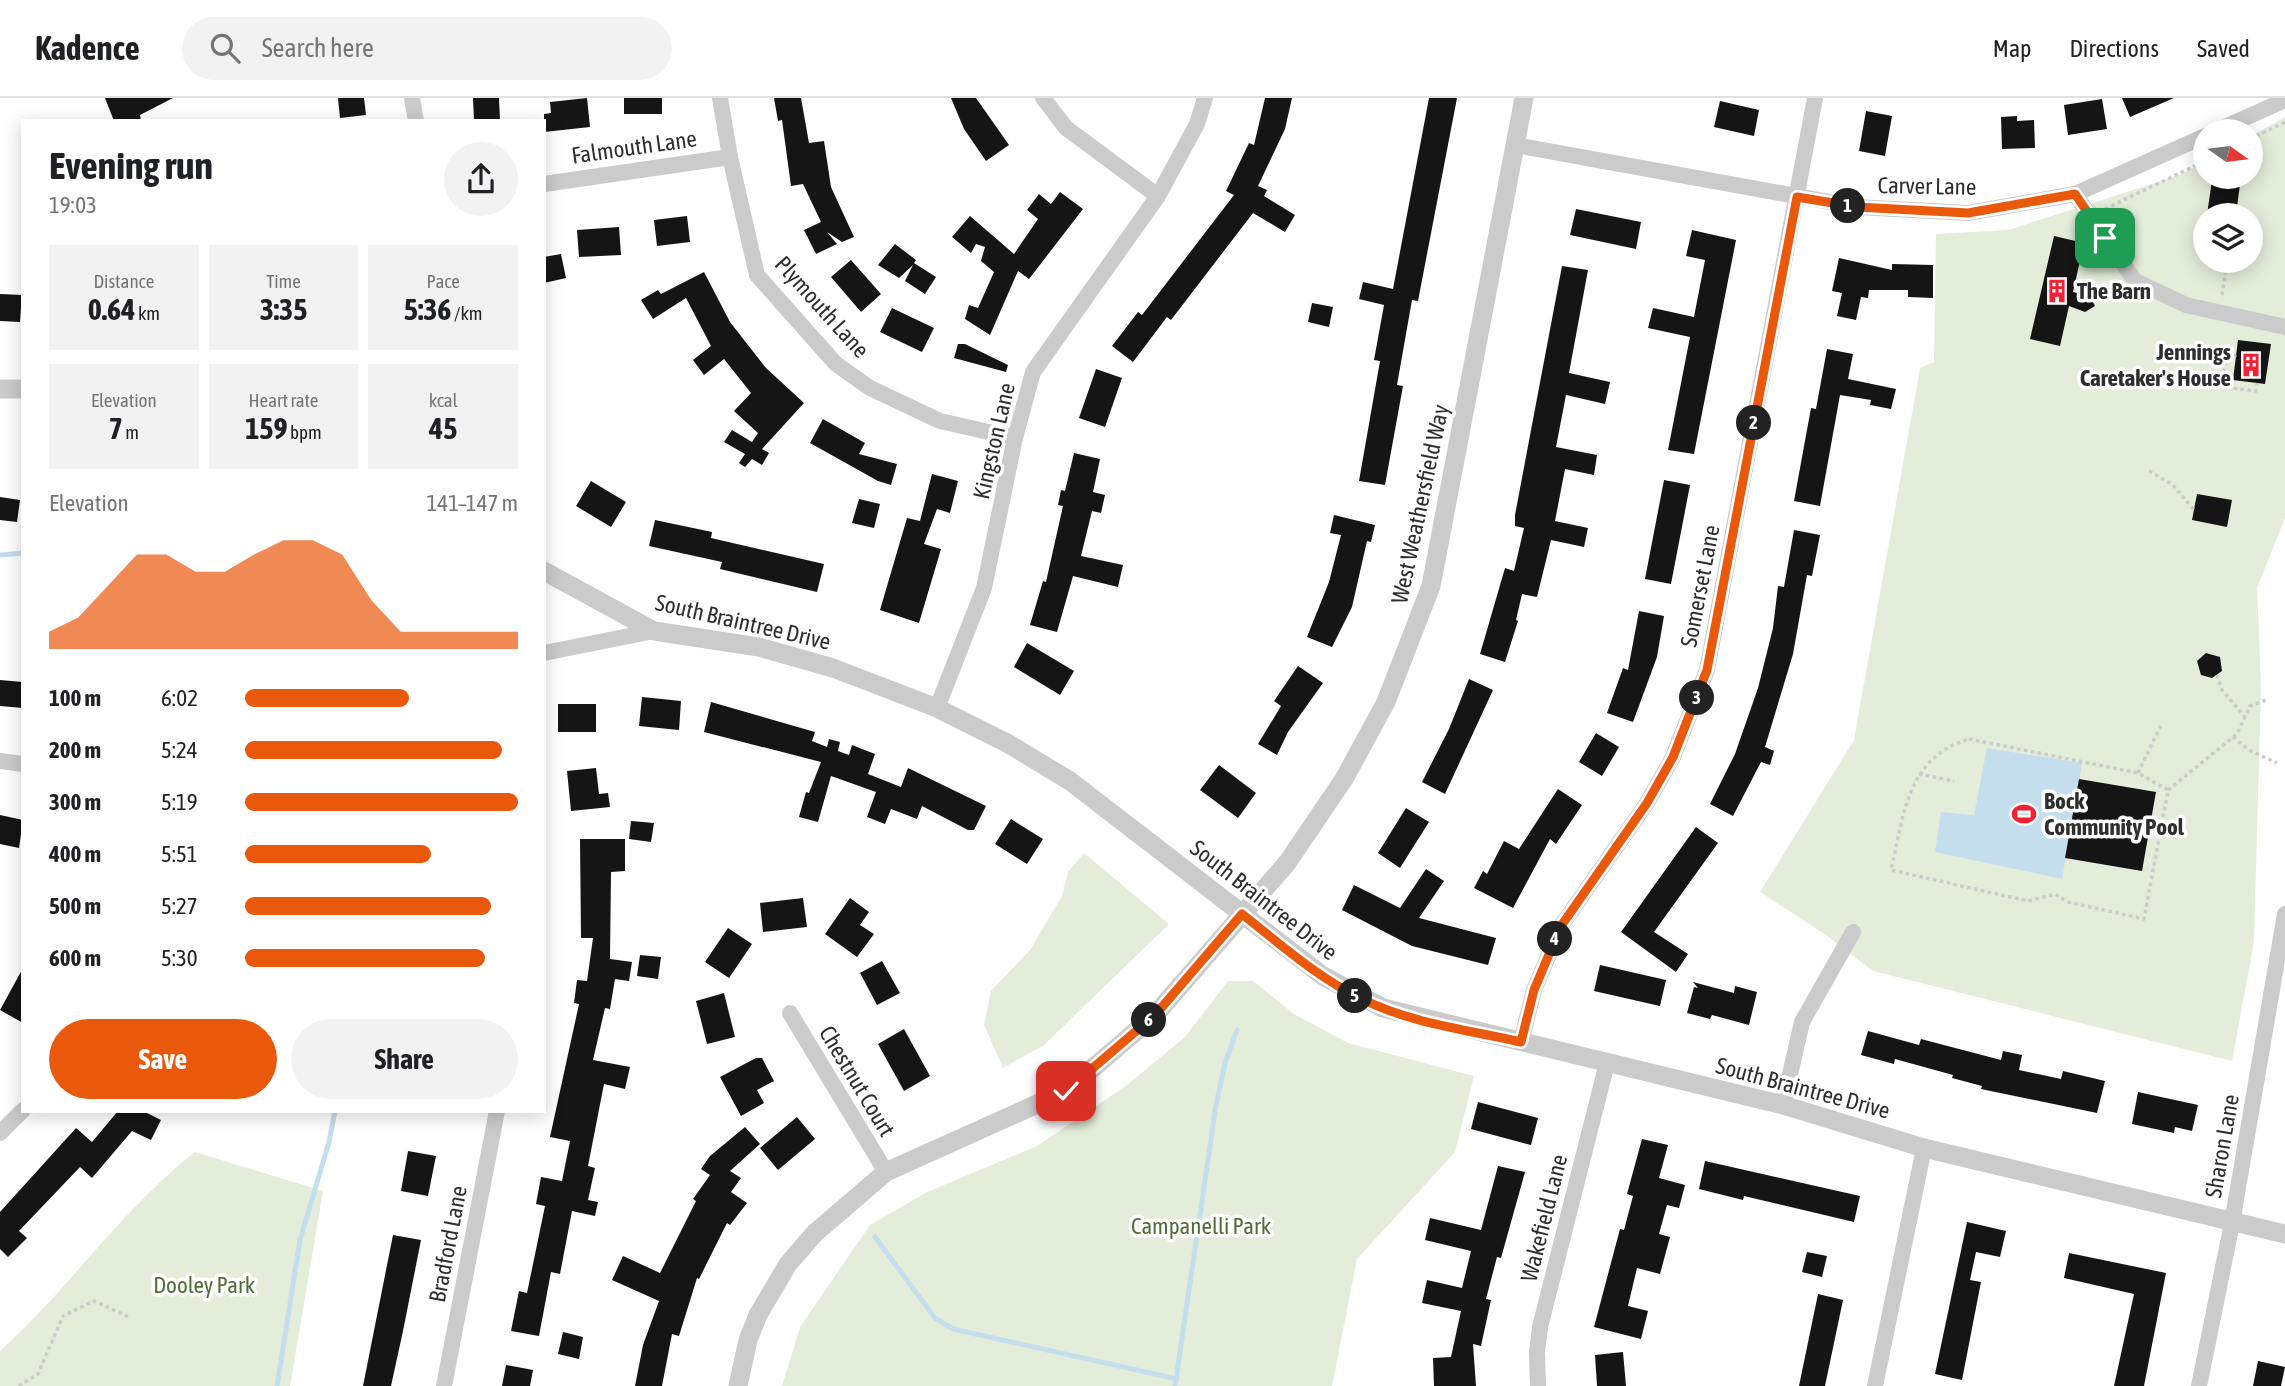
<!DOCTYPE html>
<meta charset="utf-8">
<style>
:root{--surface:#fff;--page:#f2f2f2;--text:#202124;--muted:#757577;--line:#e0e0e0;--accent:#ea580c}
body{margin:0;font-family:"Asap Condensed",sans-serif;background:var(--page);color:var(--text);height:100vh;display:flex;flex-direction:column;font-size:26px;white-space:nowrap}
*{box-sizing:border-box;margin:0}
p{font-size:23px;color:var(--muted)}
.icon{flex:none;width:38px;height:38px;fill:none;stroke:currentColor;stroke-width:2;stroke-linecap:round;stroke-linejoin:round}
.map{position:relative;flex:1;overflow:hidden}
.details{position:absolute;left:21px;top:21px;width:525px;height:994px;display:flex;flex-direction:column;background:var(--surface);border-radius:0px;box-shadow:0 4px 18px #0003}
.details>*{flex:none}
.needle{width:46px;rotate:104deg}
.controls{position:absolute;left:2193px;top:21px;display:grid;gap:14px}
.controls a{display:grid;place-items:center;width:70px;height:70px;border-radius:50%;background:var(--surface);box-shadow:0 4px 18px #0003;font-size:35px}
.pin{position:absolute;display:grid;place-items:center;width:60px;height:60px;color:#fff;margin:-30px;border-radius:14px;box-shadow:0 4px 10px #0006}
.km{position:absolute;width:35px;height:35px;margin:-18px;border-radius:50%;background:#222;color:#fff;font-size:19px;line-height:35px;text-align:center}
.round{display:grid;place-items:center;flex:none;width:74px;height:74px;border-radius:37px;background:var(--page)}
.summary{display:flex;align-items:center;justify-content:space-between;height:119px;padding:0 28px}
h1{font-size:38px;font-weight:700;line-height:52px}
.metrics{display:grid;grid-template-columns:repeat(3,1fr);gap:10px;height:119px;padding:7px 28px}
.metrics div{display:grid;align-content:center;border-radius:0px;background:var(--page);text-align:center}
.metrics b{font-size:30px;font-weight:700}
.metrics small{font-size:19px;font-weight:400}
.metrics p{font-size:19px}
.chart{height:196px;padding:14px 28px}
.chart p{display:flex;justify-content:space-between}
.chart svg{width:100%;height:126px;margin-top:7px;fill:var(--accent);opacity:.7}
.cta{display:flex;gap:14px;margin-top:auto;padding:14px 28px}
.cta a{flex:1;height:80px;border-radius:42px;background:var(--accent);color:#fff;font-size:28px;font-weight:700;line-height:80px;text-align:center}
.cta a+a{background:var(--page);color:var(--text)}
ul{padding:0 28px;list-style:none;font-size:23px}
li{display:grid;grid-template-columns:112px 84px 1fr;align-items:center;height:52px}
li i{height:18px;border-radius:9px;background:var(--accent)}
header{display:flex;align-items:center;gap:42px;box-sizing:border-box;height:98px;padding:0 35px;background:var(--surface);border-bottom:2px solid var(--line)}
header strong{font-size:33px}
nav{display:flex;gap:38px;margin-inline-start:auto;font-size:24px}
.search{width:490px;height:63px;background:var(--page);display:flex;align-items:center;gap:18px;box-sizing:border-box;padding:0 24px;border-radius:38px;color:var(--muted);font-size:26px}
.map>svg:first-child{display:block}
.green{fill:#e4edda;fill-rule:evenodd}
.water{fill:#c4deee}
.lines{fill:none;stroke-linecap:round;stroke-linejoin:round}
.stream{stroke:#c4deee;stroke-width:5}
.building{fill:#151515}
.path{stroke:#cbcbcb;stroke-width:3.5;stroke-dasharray:3.5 3.5;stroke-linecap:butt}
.minor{stroke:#cbcbcb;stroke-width:16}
.tertiary{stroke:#cbcbcb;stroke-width:19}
.route-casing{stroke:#fff;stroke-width:14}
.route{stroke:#ea580c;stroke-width:9}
.labels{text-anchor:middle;stroke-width:7;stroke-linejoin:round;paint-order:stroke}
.street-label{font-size:23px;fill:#2e2e2e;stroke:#fff}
.poi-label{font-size:23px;font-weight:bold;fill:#2e2e2e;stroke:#fff;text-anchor:start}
.park-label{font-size:23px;fill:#516d38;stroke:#fff}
</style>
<header>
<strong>Kadence</strong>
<div class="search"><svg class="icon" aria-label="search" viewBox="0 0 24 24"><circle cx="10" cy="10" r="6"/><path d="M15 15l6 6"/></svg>Search here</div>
<nav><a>Map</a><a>Directions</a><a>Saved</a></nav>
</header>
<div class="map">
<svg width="2285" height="1288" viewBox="0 0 2285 1288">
<rect width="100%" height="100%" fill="#fff"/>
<!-- green -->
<g class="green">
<path d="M2285 19V420L2257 490 2261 589 2254 843 2232 963 1873 873 1826 837 1760 794 1854 642 1920 270 1934 264 1936 136 2008 132 2180 77 2205 63V79H2250L2251 38ZM2205 117H2250V163H2205Z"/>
<path d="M1084 755 1169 826 1044 947 1003 970 984 927 991 893 1030 852 1062 798 1068 774Z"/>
<path d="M1228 883H1253L1294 916 1348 945 1474 978 1455 1054 1357 1161 1332 1288H782L800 1229 870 1127 927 1094 1037 1048 1127 987 1185 939Z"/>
<path d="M195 1054 323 1093 290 1288H0V1253C69 1191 122 1111 195 1054Z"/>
</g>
<!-- water -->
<path class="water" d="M1987 650 2082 665 2062 781 1935 754 1941 714 1974 717Z"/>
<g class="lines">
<!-- stream -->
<g class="stream">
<path d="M0 457 23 455"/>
<path d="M875 1139 935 1220 953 1231 1177 1281"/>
<path d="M277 1288 300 1142 329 1044 335 1013"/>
<path d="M1175 1288 1216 1007 1225 965 1237 932"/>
</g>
</g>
<!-- building -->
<g class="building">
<path d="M105 0H173L140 17 141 23H114Z"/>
<path d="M338 0H364L366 17 340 20Z"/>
<path d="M473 0H499L500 23H474Z"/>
<path d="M587 0 590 29 544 34V16L551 15 550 4Z"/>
<rect x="624" y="0" width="38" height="16"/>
<path d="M774 0H801L809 45 824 43 831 89 854 139 842 144 827 134 837 146 816 156 804 132 821 124 803 86 791 88 782 22 778 23Z"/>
<path d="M951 0H976L1009 47 986 63 964 31Z"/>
<path d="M1265 0H1292L1285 31 1258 88 1267 92 1264 98 1295 117 1285 134 1253 115 1171 222 1167 219 1133 264 1112 248 1138 214 1142 217 1234 97 1226 93 1249 45 1254 47Z"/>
<path d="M1429 0H1457L1418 203 1412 202 1397 287 1403 288 1385 387 1359 383 1380 263 1374 262 1384 207 1359 201 1363 184 1393 191Z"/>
<path d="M2122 0H2174L2130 19Z"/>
<path d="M2102 1 2107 31 2068 37 2064 7Z"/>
<path d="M1720 3 1759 12 1754 38 1714 29Z"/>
<path d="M1866 13 1892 18 1885 58 1859 53Z"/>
<path d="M2017 18V23L2034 22 2035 50 2002 51 2001 19Z"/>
<path d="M2212 82 2240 86 2236 117H2207Z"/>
<path d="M1060 94 1083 111 1029 181 1018 173 990 237 965 221 969 207 978 210 994 174 981 163 985 149 976 146 971 155 952 139 970 118 1014 156 1038 121 1027 112 1039 96 1051 106Z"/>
<path d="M1576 111 1641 124 1636 151 1570 137Z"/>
<path d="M687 118 690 144 657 148 654 122Z"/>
<path d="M619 129 621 157 579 159 577 132Z"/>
<path d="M1692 132 1736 142 1694 356 1668 352 1690 239 1648 230 1653 210 1694 219 1705 162 1686 158Z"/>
<path d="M2054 138 2084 145 2073 194 2090 198 2095 208 2085 214 2069 208 2060 248 2030 241Z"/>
<path d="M895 146 916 162 914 165 936 179 925 196 905 183 913 167 899 180 878 167Z"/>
<path d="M561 156 566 180 544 185V159Z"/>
<path d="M1839 160 1892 172V166L1933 167V200L1908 199V192H1869L1868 200 1861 199 1856 222 1837 218 1842 195 1832 193Z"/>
<path d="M851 162 881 196 861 214 831 179Z"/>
<path d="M1562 168 1588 172 1569 275 1610 284 1605 306 1566 297 1556 349 1597 357 1594 377 1565 371 1555 423 1588 430 1584 449 1551 442 1537 499 1522 496 1516 522 1518 523 1505 564 1480 556 1505 470 1514 473 1524 430 1515 428V417Z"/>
<path d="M704 174 730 224 766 270 804 305 762 351 769 355 762 367 752 361 745 369 739 365 745 356 724 344 732 332 752 344 758 335 734 313 751 295 724 261 704 277 693 262 711 248 686 200 653 221 641 202 658 192 661 196Z"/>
<path d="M0 196 22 197 20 224 0 223Z"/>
<path d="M1312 205 1333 209 1329 229 1308 224Z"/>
<path d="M892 210 934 230 922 254 880 234Z"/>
<path d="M2238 242 2271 246 2265 286 2233 282Z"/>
<path d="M958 246H965L1008 267 1006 274 954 260Z"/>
<path d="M1827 251 1853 256 1848 281 1896 291 1891 311 1870 307 1871 302 1840 297 1820 408 1794 403 1811 310 1816 311Z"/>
<path d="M1096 271 1122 280 1105 329 1079 320Z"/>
<path d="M823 321 865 345 859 356 897 366 891 387 878 383 810 345Z"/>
<path d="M1074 355 1100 361 1093 394 1105 397 1101 415 1092 413 1081 458 1123 467 1118 489 1073 478 1057 534 1030 527 1043 483 1046 484 1063 408 1058 407 1061 392 1065 393Z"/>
<path d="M932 376 958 383 950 415 937 411 924 446 941 451 919 525 880 512 907 420 920 423Z"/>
<path d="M1664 382 1690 387 1671 486 1645 481Z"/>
<path d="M591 383 626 404 611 429 576 408Z"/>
<path d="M2197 396 2232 402 2227 429 2192 422Z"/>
<path d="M0 399 20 402 17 424 0 422Z"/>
<path d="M859 401 880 406 874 430 852 425Z"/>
<path d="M1334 417 1375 427 1371 444 1367 443 1352 509 1332 549 1307 539 1329 484 1341 437 1330 435Z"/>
<path d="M655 422 712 434 711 440 824 466 817 494 720 471 722 464 649 448Z"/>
<path d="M1794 432 1820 437 1812 478 1807 477 1793 556 1765 649 1774 653 1770 667 1761 664 1733 718 1710 706 1735 656 1758 590 1773 530 1778 488 1784 489Z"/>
<path d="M1639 513 1664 518 1657 559 1633 624 1607 615 1623 570 1628 572Z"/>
<path d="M1027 545 1074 573 1060 597 1014 569Z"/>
<path d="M2206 555 2220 559 2222 573 2212 580 2201 577 2197 563Z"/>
<path d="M1298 568 1323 585 1288 634 1277 657 1258 646 1281 608 1274 603Z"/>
<path d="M1469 581 1493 592 1445 696 1422 684 1449 631Z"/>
<path d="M0 582 23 584V610L0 608Z"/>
<path d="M642 599 681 603 679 632 639 628Z"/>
<path d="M711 604 815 634 812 643 827 649 829 641 840 644 838 653 849 657 852 647 875 656 868 676 901 689 908 670 986 708 974 732H968L922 708 917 721 891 711 885 726 867 719 876 694 831 678 818 724 799 719 806 694 809 695 821 664 704 634Z"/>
<rect x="558" y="606" width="38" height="28"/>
<path d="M1596 635 1619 649 1602 678 1579 664Z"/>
<path d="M1219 667 1256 695 1238 720 1200 692Z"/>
<path d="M596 670 599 696 608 695 610 709 571 713 567 673Z"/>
<path d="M2079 681 2156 694 2142 773 2065 760Z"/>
<path d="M1558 691 1582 707 1556 746 1550 741 1513 810 1474 790 1483 773 1487 776 1504 743 1519 751Z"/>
<path d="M1406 710 1429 724 1400 770 1378 755Z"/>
<path d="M0 717 23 722 19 750 0 746Z"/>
<path d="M1011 721 1043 741 1027 766 995 746Z"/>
<path d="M631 723 654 725 651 744 629 741Z"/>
<path d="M1696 729 1718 745 1654 834 1688 856 1676 874 1621 834Z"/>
<path d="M580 741H625V773L611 774 610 861 632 864 629 883 615 881 610 911 605 910 593 962 630 969 625 991 604 986 588 1068 595 1070 588 1102 598 1104 595 1118 572 1113 560 1176 551 1174 539 1238 511 1233 519 1193 527 1195 545 1108 536 1106 541 1079 562 1083 570 1043 550 1039 579 906 574 905 577 882 587 883 593 840H581Z"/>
<path d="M1426 771 1444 783 1419 820 1496 840 1488 867 1412 848 1342 812 1354 787 1400 810Z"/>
<path d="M803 800 807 829 763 834 760 805Z"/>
<path d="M850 800 869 814 860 827 874 836 857 859 825 836Z"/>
<path d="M728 830 752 846 729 880 705 864Z"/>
<path d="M640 857 661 859 658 881 637 878Z"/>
<path d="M882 863 900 895 877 907 860 875Z"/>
<path d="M1600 867 1666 882 1660 908 1594 893Z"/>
<path d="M23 870V925L0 912Z"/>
<path d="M1693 884 1734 895 1735 888 1757 894 1749 927 1712 917 1710 921 1687 915 1694 889 1698 890Z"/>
<path d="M724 895 735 939 707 946 696 903Z"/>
<path d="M904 931 930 978 904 993 878 946Z"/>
<path d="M1868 933 1919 947 1921 941 2001 962 2003 953 2022 957 2019 972 2061 981 2063 973 2105 983 2097 1015 1981 991 1982 988 1952 980 1953 977 1895 961 1894 966 1861 957Z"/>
<path d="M756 960H762L774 983 757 992 764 1005 741 1018 720 979Z"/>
<path d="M2138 994 2198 1007 2192 1033 2175 1029 2174 1035 2132 1026Z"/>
<path d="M1478 1004 1538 1020 1531 1047 1471 1031Z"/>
<path d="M118 1013H143L161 1022 151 1042 132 1033 92 1080 80 1069 19 1133 27 1140 8 1159 0 1151V1114L76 1030 92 1044Z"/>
<path d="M797 1019 815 1041 778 1072 760 1050Z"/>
<path d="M745 1029 760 1046 730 1073 741 1080 731 1094 747 1105 730 1127 727 1125 699 1181 697 1180 679 1238 672 1236 662 1288H635L643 1247 659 1203 612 1182 623 1158 660 1175 696 1103 693 1101 710 1077 701 1071 710 1058Z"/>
<path d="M1642 1041 1668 1047 1659 1080 1685 1087 1679 1110 1667 1107 1659 1136 1670 1139 1660 1176 1637 1170 1628 1208 1648 1213 1641 1241 1594 1229 1620 1131 1624 1132 1633 1098 1627 1096Z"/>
<path d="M408 1053 436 1058 428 1098 401 1093Z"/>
<path d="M1705 1063 1860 1098 1854 1124 1744 1098 1743 1102 1699 1091Z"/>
<path d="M1498 1068 1525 1074 1501 1160 1497 1159 1486 1201 1491 1202 1481 1248 1473 1246 1476 1288H1434L1433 1260 1451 1259 1461 1213 1422 1205 1427 1182 1462 1190 1471 1153 1425 1142 1430 1120 1481 1132Z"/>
<path d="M1967 1124 2006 1133 2000 1159 1976 1154 1970 1182 1981 1184 1962 1282 1935 1276Z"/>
<path d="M393 1137 421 1142 403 1233 391 1288H363Z"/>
<path d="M1807 1154 1827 1158 1822 1179 1802 1174Z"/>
<path d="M2069 1155 2166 1175 2144 1288H2114L2134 1196 2064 1180Z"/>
<path d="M1818 1196 1843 1202 1825 1288H1799Z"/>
<path d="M563 1234 583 1239 579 1261 558 1256Z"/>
<path d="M1623 1254 1626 1288H1597L1595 1257Z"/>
<path d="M2258 1263 2285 1269 2281 1288H2253Z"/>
<path d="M506 1267 533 1272 530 1288H502Z"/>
</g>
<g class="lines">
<!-- path -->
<g class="path">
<path d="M2250 41 2285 24"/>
<path d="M2105 111 2205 63"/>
<path d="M2222 197 2227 163"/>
<path d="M2223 277H2233"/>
<path d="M2164 282 2256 293 2257 285"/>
<path d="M2222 288 2226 263 2236 257"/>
<path d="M2149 373 2173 387 2194 412"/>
<path d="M2217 577 2222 592 2245 619"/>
<path d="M2233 639 2249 652 2277 665"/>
<path d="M1969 641 2138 675 2168 692 2144 821 2068 804 2055 796 2028 803 1891 772C1904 717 1906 660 1969 641Z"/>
<path d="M2138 675 2161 627"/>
<path d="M1919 676 1954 683"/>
<path d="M2168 692 2237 636 2250 608 2266 602"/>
<path d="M19 1288 38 1276 63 1218 94 1203 131 1220"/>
</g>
<!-- minor -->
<g class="minor">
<path d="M412 0 416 23"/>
<path d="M720 0 730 59 757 177 836 266 870 290 940 323 1015 340"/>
<path d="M1043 0 1066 30 1158 98"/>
<path d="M2216 33 2285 2"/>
<path d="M1515 47 1857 109 1968 115 2075 96 2205 38"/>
<path d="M544 86 730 59"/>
<path d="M2075 96 2135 183 2186 207 2285 229"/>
<path d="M544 555 654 533"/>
<path d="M937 610 984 490 1015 340 1033 274 1158 98 1197 26 1205 0"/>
<path d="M0 663 23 666"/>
<path d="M790 915 886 1074"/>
<path d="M1521 944 1534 892 1561 828 1647 705 1673 659 1707 572 1815 0"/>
<path d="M1783 1007 1802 924 1853 834"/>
<path d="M0 1035 23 1012"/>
<path d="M444 1288 497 1013"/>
<path d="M1538 1288 1537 1254 1540 1229 1607 965"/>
<path d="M1875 1288 1924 1050"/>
<path d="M2199 1288 2232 1125 2285 816"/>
</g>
<!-- tertiary -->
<g class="tertiary">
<path d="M0 291H23"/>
<path d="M544 473 654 533 759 549 833 570 937 610 1007 645 1070 683 1323 878 1383 910 1783 1007 1924 1050 2285 1136"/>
<path d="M738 1288 748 1242 758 1217 788 1166 815 1135 886 1074 1066 993 1155 917 1287 765 1344 681 1386 604 1431 488 1524 0"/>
</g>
</g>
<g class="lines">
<!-- route casing -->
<g class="route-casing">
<path id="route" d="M1066 993 1156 916 1242 816C1280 846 1317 879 1360 900 1409 925 1468 932 1521 944L1534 892 1561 828 1647 705 1673 659 1707 572 1797 99 1857 109 1968 115 2075 96 2105 140"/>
</g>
<!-- route -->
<use href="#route" class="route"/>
</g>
<!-- icons -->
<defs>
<g id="building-bare" transform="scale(1.89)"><path d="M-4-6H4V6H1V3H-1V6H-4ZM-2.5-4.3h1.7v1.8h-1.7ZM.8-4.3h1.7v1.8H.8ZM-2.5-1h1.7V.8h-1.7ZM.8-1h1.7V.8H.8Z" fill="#f32132" stroke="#fff" stroke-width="2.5" paint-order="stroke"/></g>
<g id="stadium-bare" transform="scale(1.89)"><path d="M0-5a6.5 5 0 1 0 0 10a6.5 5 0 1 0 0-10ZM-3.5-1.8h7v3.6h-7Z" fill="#f32132" stroke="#fff" stroke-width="2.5" paint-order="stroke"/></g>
</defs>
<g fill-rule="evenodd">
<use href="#building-bare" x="2057" y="193"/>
<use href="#building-bare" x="2251" y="267"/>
<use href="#stadium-bare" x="2024" y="716"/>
</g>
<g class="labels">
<!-- street labels -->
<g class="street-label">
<text transform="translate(634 49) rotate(-8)" y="8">Falmouth Lane</text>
<text transform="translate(1927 88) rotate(1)" y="8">Carver Lane</text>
<text transform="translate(822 209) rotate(48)" y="8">Plymouth Lane</text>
<text transform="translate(994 343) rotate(-77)" y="8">Kingston Lane</text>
<text transform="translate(1420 406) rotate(-78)" y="8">West Weathersfield Way</text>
<text transform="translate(1700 488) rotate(-79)" y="8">Somerset Lane</text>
<text transform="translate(743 524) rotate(13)" y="8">South Braintree Drive</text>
<text transform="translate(1264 802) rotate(38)" y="8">South Braintree Drive</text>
<text transform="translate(857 983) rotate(59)" y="8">Chestnut Court</text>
<text transform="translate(1803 990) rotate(15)" y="8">South Braintree Drive</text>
<text transform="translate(2222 1048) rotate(-80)" y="8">Sharon Lane</text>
<text transform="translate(1544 1120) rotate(-76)" y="8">Wakefield Lane</text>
<text transform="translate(448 1146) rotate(-79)" y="8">Bradford Lane</text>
</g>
<!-- poi labels -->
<g class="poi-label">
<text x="2077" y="201">The Barn</text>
<text x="2231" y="262" text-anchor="end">Jennings<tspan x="2231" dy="26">Caretaker's House</tspan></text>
<text x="2044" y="711">Bock<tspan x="2044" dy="26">Community Pool</tspan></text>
</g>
<!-- park labels -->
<g class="park-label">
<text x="1201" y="1136">Campanelli Park</text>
<text x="204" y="1195">Dooley Park</text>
</g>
</g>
</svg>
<div class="controls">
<a><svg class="needle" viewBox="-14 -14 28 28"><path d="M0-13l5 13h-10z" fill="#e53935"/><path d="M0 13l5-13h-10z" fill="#757577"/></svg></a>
<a><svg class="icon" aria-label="layers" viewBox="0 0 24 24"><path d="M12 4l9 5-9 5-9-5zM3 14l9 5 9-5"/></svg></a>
</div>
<div class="pin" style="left:2105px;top:140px;background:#1e9e55"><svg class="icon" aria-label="arrive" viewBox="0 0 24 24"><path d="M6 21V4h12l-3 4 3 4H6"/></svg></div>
<div class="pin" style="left:1066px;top:993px;background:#d93025"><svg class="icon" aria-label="check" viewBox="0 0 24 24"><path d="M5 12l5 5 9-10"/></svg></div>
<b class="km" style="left:1848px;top:108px">1</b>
<b class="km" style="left:1754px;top:325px">2</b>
<b class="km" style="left:1697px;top:600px">3</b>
<b class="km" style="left:1555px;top:841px">4</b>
<b class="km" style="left:1355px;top:898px">5</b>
<b class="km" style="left:1149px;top:922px">6</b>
<section class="details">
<div class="summary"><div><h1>Evening run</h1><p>19:03</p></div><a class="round"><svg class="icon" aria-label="share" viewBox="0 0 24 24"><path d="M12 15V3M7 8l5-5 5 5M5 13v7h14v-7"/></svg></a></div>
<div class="metrics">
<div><p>Distance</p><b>0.64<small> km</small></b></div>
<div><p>Time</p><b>3:35</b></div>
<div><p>Pace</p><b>5:36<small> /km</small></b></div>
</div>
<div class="metrics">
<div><p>Elevation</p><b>7<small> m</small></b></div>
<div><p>Heart rate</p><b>159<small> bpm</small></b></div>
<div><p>kcal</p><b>45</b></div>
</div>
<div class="chart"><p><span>Elevation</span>141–147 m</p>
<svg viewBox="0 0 160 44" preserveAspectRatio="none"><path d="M0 44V38L10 33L20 22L30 11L40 11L50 17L60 17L70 11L80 6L90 6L100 11L110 27L120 38L130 38L140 38L150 38L160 38V44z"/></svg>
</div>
<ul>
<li><b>100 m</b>6:02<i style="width:60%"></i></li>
<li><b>200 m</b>5:24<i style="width:94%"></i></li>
<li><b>300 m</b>5:19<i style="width:100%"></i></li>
<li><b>400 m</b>5:51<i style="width:68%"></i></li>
<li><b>500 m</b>5:27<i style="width:90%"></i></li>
<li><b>600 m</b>5:30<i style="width:88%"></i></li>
</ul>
<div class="cta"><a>Save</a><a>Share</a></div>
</section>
</div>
